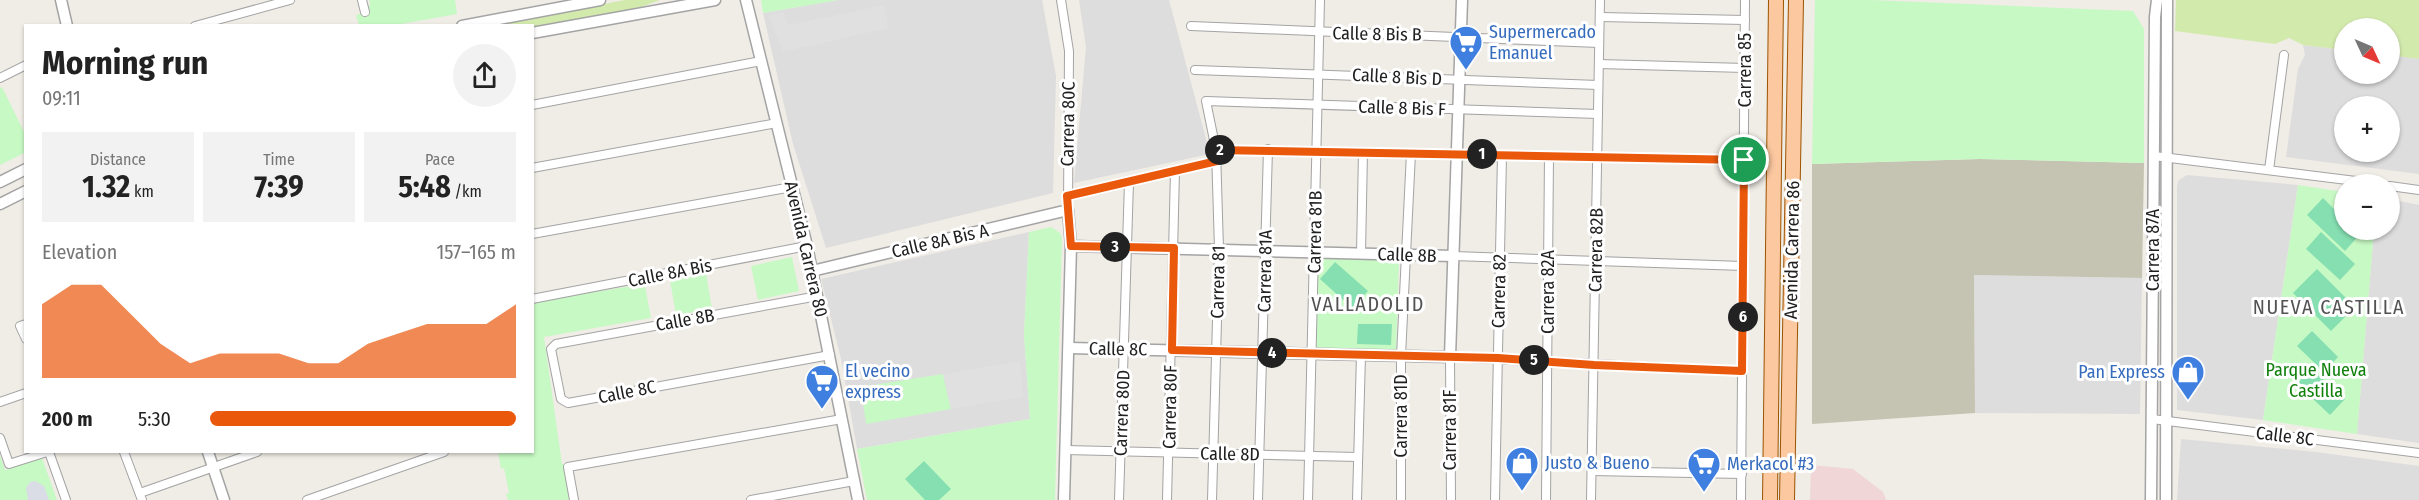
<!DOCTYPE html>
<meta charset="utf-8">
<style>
:root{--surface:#fff;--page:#f2f2f2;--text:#222;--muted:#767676;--accent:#ea580c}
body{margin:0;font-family:"Fira Sans Condensed",sans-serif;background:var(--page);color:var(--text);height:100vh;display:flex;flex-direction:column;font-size:22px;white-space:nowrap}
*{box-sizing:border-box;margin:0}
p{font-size:20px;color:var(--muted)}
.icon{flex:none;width:33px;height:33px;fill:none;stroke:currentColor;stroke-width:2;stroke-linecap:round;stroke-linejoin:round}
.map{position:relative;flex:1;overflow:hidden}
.panel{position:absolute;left:24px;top:24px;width:510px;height:429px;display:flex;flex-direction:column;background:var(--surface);border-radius:0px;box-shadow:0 2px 4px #0004}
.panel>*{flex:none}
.needle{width:39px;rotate:134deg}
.controls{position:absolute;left:2334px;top:18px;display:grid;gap:12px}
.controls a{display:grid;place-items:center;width:66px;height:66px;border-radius:50%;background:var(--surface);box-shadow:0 2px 4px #0004;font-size:30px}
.pin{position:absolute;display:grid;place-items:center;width:51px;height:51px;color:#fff;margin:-26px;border:3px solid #fff;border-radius:50%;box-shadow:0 2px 6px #0007}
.km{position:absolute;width:30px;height:30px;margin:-15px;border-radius:50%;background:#222;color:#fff;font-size:16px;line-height:30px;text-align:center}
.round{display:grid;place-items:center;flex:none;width:63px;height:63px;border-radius:32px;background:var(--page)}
.overview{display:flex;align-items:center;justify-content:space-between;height:102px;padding:0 18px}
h1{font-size:33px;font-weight:700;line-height:45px}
.figures{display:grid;grid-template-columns:repeat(3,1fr);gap:9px;height:102px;padding:6px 18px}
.figures div{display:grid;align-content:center;border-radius:0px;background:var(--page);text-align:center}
.figures b{font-size:30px;font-weight:700}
.figures small{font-size:16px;font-weight:400}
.figures p{font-size:16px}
.chart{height:168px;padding:12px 18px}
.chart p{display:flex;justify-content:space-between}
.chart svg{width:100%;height:108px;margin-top:6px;fill:var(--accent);opacity:.7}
ul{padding:0 18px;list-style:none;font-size:20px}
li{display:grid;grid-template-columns:96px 72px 1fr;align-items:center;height:45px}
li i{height:15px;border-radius:8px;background:var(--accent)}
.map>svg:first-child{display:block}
.residential{fill:#dedddd;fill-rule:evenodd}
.commercial{fill:#f1d6d8}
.construction{fill:#c5c3b2}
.grass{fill:#d3eaad}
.park{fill:#c7f9c4}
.pitch{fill:#85dfb1}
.parking{fill:#e0e0e0}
.plaza{fill:#dadce6}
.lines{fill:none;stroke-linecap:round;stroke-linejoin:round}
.minor-casing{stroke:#a4a4a4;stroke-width:10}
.tertiary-casing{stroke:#a4a4a4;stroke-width:13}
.primary-casing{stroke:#9b5400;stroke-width:16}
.minor{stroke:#fff;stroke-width:8}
.tertiary{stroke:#fff;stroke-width:10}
.primary{stroke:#fcc8a0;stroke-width:14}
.route-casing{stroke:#fff;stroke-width:12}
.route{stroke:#ea580c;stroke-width:8}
.labels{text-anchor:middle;stroke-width:6;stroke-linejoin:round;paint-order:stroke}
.shop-label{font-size:18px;fill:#366cbe;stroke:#fff;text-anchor:start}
.street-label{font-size:18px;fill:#202020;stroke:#fff}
.park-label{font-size:18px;fill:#11800c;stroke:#fff}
.neighbourhood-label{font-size:20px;letter-spacing:1.5px;fill:#535353;stroke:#fff}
</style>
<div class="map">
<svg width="2419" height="500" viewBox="0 0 2419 500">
<rect width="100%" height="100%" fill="#f0ece6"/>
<!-- residential -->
<g class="residential">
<path d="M838 0H1042L1056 76 1053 193 826 248 793 144 763 13Z"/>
<path d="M1079 0H1169L1210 154 1074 183 1086 47Z"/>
<path d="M2303 45 2344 50V74H2390V55L2419 59V174L2286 157 2298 69 2305 55ZM2344 106H2390V152H2344Z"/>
<path d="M2187 175 2298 185 2263 420 2177 410V188L2178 181Z"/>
<path d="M2390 199 2419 205V443L2357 434 2374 230H2390Z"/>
<path d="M1029 232 1024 335 1030 419 857 449 841 359 821 279Z"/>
<path d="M1974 275 2142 278 2140 414 1975 413Z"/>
<path d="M2181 439 2316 452 2419 466V500H2177Z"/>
</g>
<!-- commercial -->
<path class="commercial" d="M1811 465 1853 469 1883 492 1886 500H1810Z"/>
<!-- construction -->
<path class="construction" d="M1980 159 2144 163 2142 278 1974 275 1975 413 1812 424V164Z"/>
<!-- grass -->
<g class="grass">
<path d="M625 0H660L633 10 533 28 532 26H487Z"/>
<path d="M2176 0H2419V59L2390 55V28H2344V50L2303 45 2289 38 2275 44 2175 31Z"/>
</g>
<!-- park -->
<g class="park">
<path d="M369 0H455L457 14 390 26 359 25 356 15 366 12 370 4Z"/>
<path d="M761 0H838L763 13Z"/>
<path d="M1815 0H1872L2133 11 2144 29V163L1980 159 1812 164Z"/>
<path d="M2 87 25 134 26 152 0 165V88Z"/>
<path d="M2298 185 2344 192V230H2374L2357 434 2263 420Z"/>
<path d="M1051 227 1060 233 1062 238 1055 500H867L857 449 1030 419 1024 335 1029 232Z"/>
<path d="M792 257 799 291 758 300 751 266Z"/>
<path d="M1318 258 1399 261 1396 351 1315 348Z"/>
<path d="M706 273 712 309 676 315 670 280Z"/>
<path d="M638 285 639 286H645L651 318 544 337 562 464H567L573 500H508L506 494 509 493 504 468 501 469 498 452H532L533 302Z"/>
<path d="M943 374 951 409 866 424 861 387Z"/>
<path d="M0 455 5 470 42 458 57 500H0Z"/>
</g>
<!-- pitch -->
<g class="pitch">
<path d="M2323 198 2344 219V230H2355L2360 234 2345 251 2307 215Z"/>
<path d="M2321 232 2355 264 2340 280 2306 249Z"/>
<path d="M1335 262 1368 291 1352 308 1320 279Z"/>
<path d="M2317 269 2355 307 2331 331 2293 293Z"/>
<path d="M1358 324H1392L1391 345 1357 344Z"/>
<path d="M2312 331 2338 357 2324 372 2297 346Z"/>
<path d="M2311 368 2345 399 2330 415 2297 384Z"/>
<path d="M924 461 951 489 939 500H925L905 479Z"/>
</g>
<!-- parking -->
<g class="parking">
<path d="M884 5 888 28 783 52 768 16 783 12 789 25Z"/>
<path d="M1020 361 1023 397 951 409 943 374Z"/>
</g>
<!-- plaza -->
<path class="plaza" d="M35 481 44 486 49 500H28L26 488 30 482Z"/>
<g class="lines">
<!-- minor casing -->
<g class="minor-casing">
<g id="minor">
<path d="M362 0 365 12"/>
<path d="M1061 0 1069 51 1068 210"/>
<path d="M1600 17 1745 20"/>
<path d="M195 26 290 0"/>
<path d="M1191 26 1599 43"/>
<path d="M1599 64 1745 68"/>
<path d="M1195 70 1598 85"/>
<path d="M0 78 26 65"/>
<path d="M532 105 761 61"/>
<path d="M1216 150 1744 160"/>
<path d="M2154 156 2380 184"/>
<path d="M532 168 777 123"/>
<path d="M2269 170 2284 55"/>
<path d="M2390 186 2419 190"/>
<path d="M1067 196 1217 161"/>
<path d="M532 234 792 187"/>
<path d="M1361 253 1363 152"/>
<path d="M1453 256 1743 266"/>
<path d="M818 296 556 344 551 349 561 399 568 403 830 355"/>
<path d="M532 299 807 246"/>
<path d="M26 324 20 326 26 339"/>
<path d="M0 402 26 393"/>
<path d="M2152 419 2419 453"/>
<path d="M0 438 9 464 47 452"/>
<path d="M1066 450 1358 457"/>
<path d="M49 452 66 500"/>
<path d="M124 452 142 500"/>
<path d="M1592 471 1742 474"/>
<path d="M140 493 257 452"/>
<path d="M307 500 444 452"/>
<path d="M574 500 568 467 842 419"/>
<path d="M751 500 854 481"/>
<path d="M1119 500 1129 182"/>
<path d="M1167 500 1175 171"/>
<path d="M1212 500 1219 249 1216 150 1206 101 1598 114"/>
<path d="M1258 500 1268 149"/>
<path d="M1308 500 1320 0"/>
<path d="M1357 500 1361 355"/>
<path d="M1401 500V356L1411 153"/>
<path d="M1451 500 1450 357 1742 371"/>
<path d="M1495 500 1502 155"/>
<path d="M1546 500 1549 156"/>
<path d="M1591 500 1600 0"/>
<path d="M1741 500 1745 0"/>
</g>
</g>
<!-- tertiary casing -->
<g class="tertiary-casing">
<g id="tertiary">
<path d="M61 0 67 26"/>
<path d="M746 0 807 246 858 500"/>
<path d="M462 26 600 0"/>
<path d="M532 33 715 0"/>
<path d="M0 182 26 169"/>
<path d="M0 204 26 191"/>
<path d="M1071 246 1453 256"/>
<path d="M812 271 1068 210 1071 246 1064 500"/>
<path d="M1069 348 1450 357 1462 0"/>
<path d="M208 452 224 500"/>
<path d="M2151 500 2155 17 2157 0"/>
<path d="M2166 500 2167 0"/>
</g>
</g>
<!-- primary casing -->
<g class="primary-casing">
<g id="primary">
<path d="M1770 500 1776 0"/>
<path d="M1787 500 1796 0"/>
</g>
</g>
<!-- minor -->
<use href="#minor" class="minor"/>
<!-- tertiary -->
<use href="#tertiary" class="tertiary"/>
<!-- primary -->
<use href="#primary" class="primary"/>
</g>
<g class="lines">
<!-- route casing -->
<g class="route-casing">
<path id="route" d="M1216 150 1744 160 1742 371 1594 365 1498 358 1172 350 1174 248 1071 246 1067 196 1217 161Z"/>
</g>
<!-- route -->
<use href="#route" class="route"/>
</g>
<!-- icons -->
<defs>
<g id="supermarket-pin" transform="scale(1.725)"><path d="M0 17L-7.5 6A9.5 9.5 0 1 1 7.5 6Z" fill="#3f7fe0" stroke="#fff"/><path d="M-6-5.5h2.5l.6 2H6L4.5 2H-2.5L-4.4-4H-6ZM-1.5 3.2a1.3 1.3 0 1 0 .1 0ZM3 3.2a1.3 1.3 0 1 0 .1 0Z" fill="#fff"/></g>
<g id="shop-pin" transform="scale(1.725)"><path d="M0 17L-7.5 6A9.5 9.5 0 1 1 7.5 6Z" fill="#3f7fe0" stroke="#fff"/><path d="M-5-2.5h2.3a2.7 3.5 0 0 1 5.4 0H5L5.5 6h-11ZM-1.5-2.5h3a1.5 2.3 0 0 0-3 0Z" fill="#fff"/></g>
</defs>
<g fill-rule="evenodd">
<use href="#supermarket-pin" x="1466" y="42"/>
<use href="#shop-pin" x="2188" y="372"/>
<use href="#supermarket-pin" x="822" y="381"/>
<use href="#shop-pin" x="1522" y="463"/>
<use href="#supermarket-pin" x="1704" y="464"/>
</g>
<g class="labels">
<!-- shop labels -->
<g class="shop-label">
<text x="1489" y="38">Supermercado<tspan x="1489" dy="21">Emanuel</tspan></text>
<text x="845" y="377">El vecino<tspan x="845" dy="21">express</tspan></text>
<text x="2165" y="378" text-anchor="end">Pan Express</text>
<text x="1545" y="469">Justo &amp; Bueno</text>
<text x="1727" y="470">Merkacol #3</text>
</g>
<!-- street labels -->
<g class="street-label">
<text transform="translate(1377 34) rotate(1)" y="6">Calle 8 Bis B</text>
<text transform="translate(1745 70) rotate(-90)" y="6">Carrera 85</text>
<text transform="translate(1397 77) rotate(3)" y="6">Calle 8 Bis D</text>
<text transform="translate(1402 108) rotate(2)" y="6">Calle 8 Bis F</text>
<text transform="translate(1068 124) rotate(-89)" y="6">Carrera 80C</text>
<text transform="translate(1315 232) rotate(-89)" y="6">Carrera 81B</text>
<text transform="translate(940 241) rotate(-13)" y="6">Calle 8A Bis A</text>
<text transform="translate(806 249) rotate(77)" y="6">Avenida Carrera 80</text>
<text transform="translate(1596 250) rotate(-89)" y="6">Carrera 82B</text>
<text transform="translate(1792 250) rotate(-89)" y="6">Avenida Carrera 86</text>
<text transform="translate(2153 250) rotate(-90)" y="6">Carrera 87A</text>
<text transform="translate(1407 255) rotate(2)" y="6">Calle 8B</text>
<text transform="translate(1265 271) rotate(-89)" y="6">Carrera 81A</text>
<text transform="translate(670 273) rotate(-11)" y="6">Calle 8A Bis</text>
<text transform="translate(1218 282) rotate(-89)" y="6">Carrera 81</text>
<text transform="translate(1499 291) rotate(-89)" y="6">Carrera 82</text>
<text transform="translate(1548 292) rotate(-90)" y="6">Carrera 82A</text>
<text transform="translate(685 320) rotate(-10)" y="6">Calle 8B</text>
<text transform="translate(1118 349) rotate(1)" y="6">Calle 8C</text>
<text transform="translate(627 392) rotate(-11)" y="6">Calle 8C</text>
<text transform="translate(1170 407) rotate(-89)" y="6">Carrera 80F</text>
<text transform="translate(1122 413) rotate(-88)" y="6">Carrera 80D</text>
<text transform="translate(1401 416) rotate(-90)" y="6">Carrera 81D</text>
<text transform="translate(1450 430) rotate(-90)" y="6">Carrera 81F</text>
<text transform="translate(2285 436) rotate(7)" y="6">Calle 8C</text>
<text transform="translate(1230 454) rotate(1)" y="6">Calle 8D</text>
</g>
<!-- park labels -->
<g class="park-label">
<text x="2316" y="376">Parque Nueva<tspan x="2316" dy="21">Castilla</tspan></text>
</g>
<!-- neighbourhood labels -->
<g class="neighbourhood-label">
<text x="1368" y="311">VALLADOLID</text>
<text x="2329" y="314">NUEVA CASTILLA</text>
</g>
</g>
</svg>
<div class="controls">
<a><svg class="needle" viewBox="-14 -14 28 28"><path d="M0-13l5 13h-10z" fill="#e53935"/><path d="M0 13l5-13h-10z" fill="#767676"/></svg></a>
<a>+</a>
<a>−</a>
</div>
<div class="pin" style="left:1744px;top:160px;background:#1e9e55"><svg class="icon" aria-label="arrive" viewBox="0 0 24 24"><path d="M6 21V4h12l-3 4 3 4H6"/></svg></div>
<b class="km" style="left:1482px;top:154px">1</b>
<b class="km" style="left:1220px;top:150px">2</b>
<b class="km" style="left:1115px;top:247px">3</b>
<b class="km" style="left:1272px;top:353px">4</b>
<b class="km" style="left:1534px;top:360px">5</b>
<b class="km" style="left:1743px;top:317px">6</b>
<section class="panel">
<div class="overview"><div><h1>Morning run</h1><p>09:11</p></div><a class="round"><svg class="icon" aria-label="share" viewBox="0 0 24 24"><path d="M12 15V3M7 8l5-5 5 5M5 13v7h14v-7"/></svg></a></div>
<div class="figures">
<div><p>Distance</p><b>1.32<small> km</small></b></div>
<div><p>Time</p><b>7:39</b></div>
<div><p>Pace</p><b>5:48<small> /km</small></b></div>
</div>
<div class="chart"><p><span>Elevation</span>157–165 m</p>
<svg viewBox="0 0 160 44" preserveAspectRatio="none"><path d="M0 44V14L10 6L20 6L30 18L40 30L50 38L60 34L70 34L80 34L90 38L100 38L110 30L120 26L130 22L140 22L150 22L160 14V44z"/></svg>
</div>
<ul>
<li><b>200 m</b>5:30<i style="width:100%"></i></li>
</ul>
</section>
</div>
